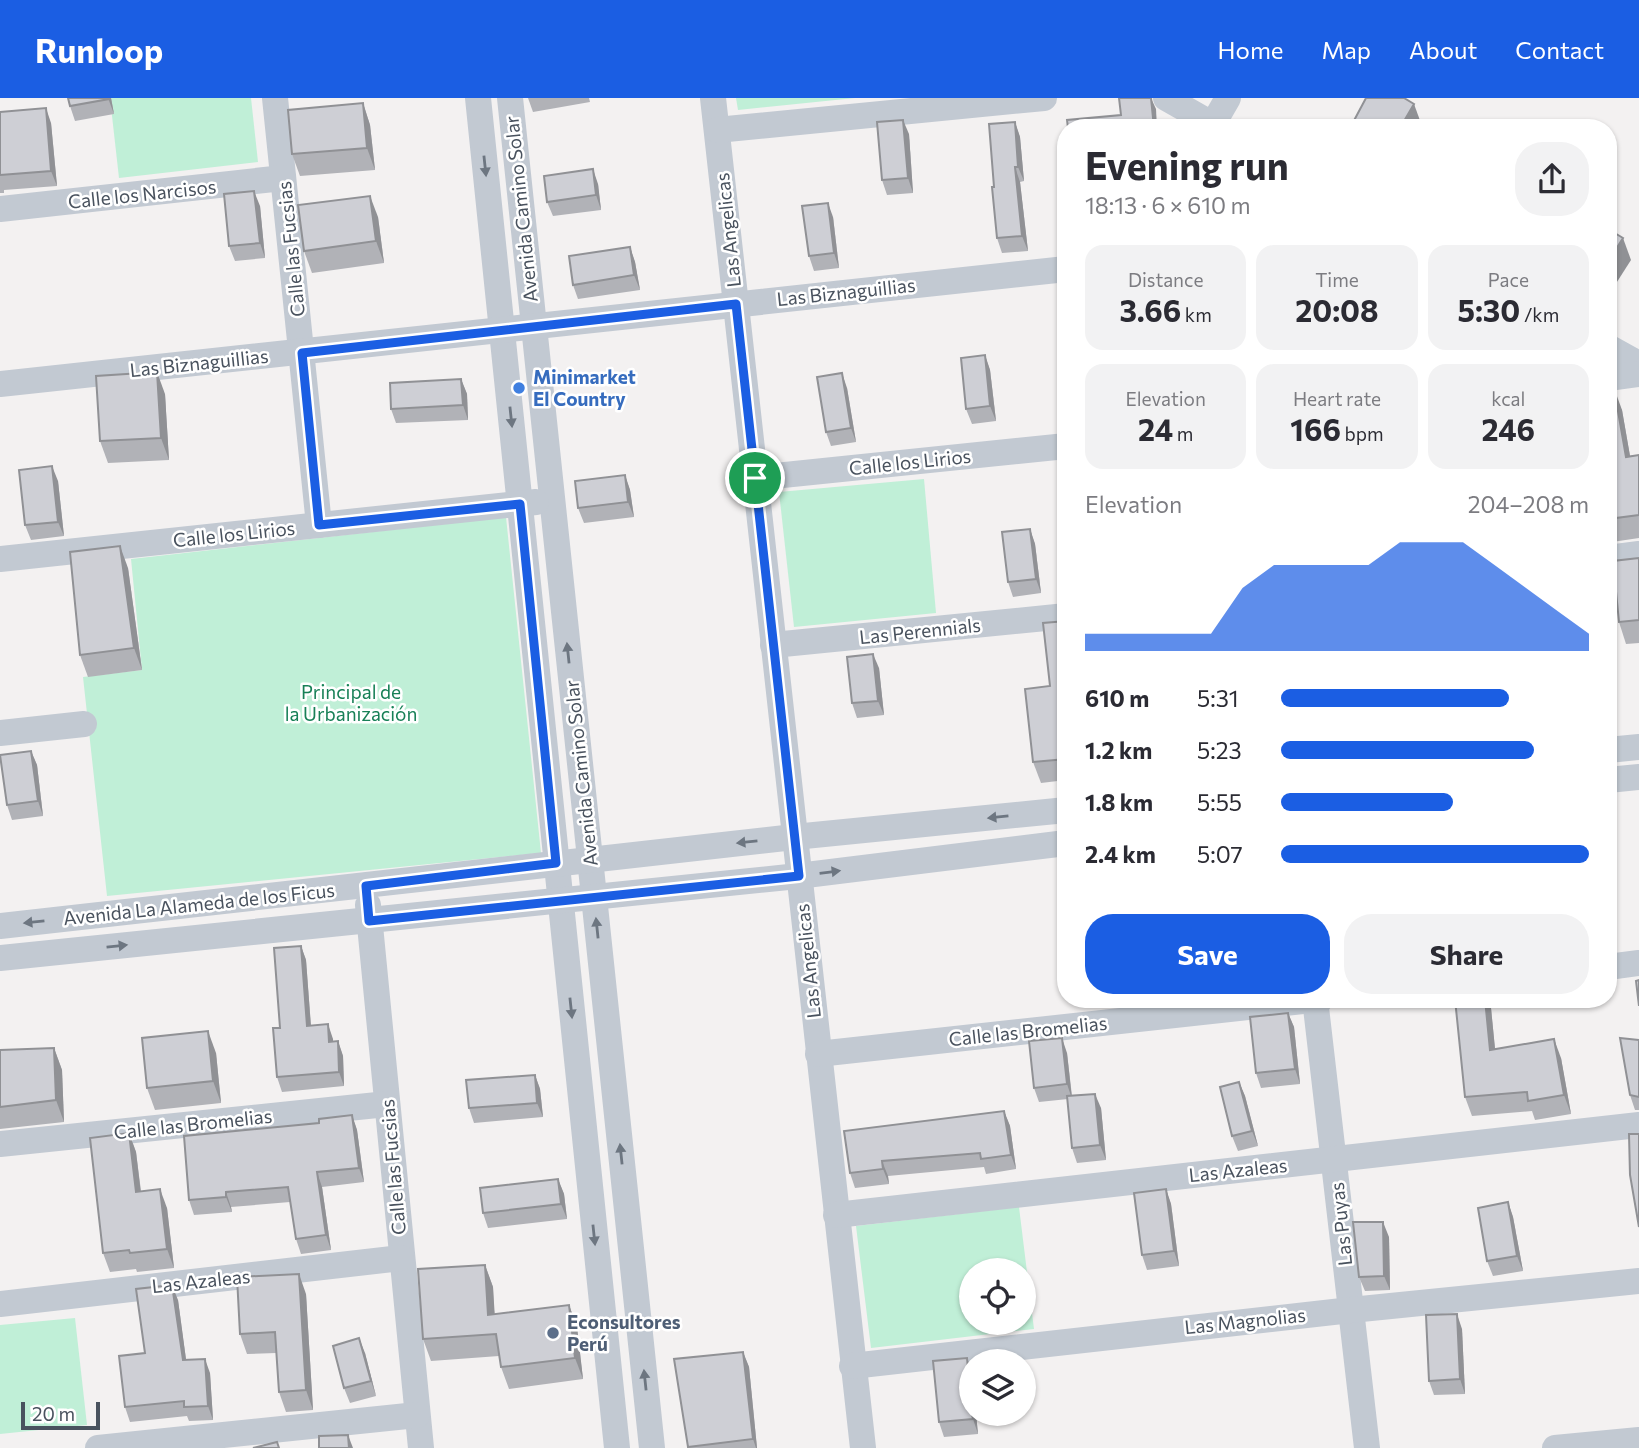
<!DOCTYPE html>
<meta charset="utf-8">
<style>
:root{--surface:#fff;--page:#f2f2f3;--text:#2b2b33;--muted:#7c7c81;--accent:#1b5ee3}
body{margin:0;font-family:Commissioner,sans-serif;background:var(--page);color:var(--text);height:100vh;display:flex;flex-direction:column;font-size:26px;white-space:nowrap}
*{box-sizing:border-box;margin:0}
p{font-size:23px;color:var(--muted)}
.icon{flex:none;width:38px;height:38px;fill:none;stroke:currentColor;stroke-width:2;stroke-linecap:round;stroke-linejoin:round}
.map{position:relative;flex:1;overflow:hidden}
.sheet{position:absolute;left:1057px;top:21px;width:560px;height:889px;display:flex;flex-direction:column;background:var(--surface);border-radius:28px;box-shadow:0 2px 5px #0004}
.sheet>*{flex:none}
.controls{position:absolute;left:959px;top:1160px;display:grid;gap:14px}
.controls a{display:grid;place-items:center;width:77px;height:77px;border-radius:50%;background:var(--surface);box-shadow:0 2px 5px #0004;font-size:35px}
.scale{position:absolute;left:21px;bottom:18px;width:79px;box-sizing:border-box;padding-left:7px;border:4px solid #49525e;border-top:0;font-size:19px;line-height:24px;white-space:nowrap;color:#49525e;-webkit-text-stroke:5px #fff;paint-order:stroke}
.pin{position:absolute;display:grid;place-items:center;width:60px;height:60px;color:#fff;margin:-30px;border:4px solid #fff;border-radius:50%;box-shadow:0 2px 7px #0007}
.round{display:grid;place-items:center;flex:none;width:74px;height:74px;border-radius:28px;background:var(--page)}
.headline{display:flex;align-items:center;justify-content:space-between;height:119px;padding:0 28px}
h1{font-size:38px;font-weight:700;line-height:52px}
.stats{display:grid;grid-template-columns:repeat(3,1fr);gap:10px;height:119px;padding:7px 28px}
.stats div{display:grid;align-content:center;border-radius:18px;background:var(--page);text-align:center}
.stats b{font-size:30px;font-weight:700}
.stats small{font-size:19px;font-weight:400}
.stats p{font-size:19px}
.chart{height:196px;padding:14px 28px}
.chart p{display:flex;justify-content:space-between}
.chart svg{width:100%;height:126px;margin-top:7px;fill:var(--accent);opacity:.7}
.action{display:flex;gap:14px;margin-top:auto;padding:14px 28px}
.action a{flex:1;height:80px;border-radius:28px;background:var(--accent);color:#fff;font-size:28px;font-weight:700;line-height:80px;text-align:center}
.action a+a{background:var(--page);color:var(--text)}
ul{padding:0 28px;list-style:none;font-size:23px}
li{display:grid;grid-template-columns:112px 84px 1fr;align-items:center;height:52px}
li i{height:18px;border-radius:9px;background:var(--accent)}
header{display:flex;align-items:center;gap:42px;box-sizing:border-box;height:98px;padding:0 35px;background:var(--accent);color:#fff}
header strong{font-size:33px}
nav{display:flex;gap:38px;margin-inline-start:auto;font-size:24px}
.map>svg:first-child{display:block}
.green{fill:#c0efd7;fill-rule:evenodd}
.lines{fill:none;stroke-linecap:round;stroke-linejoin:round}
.minor{stroke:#c2c9d2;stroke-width:26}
.wall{fill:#b1b2b7}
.shaded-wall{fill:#909195}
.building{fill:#cecfd5;stroke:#909195;stroke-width:2}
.oneway{fill:#6d7681}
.route-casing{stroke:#fff;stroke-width:14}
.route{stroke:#1b5ee3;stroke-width:9}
.shop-dot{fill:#3f7fe0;stroke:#fff;stroke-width:2.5}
.service-dot{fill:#5c6f8a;stroke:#fff;stroke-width:2.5}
.labels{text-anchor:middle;stroke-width:5;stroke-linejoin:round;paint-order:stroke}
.street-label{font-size:19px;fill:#49525e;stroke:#fff}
.shop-label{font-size:19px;font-weight:bold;fill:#366cbe;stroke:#fff;text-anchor:start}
.park-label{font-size:19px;fill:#188057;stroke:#fff}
.service-label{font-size:19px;font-weight:bold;fill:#4e5e75;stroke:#fff;text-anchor:start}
</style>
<header>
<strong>Runloop</strong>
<nav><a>Home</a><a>Map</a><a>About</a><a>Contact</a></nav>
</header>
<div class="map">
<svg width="1639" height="1350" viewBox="0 0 1639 1350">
<rect width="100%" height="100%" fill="#f3f1f1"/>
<!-- green -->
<g class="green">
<path d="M110 0H251L258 64 119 80Z"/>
<path d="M736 0H855L738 12Z"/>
<path d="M924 381 936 515 794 529 779 394Z"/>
<path d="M506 419 541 755 107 798 83 579 142 572 131 461Z"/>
<path d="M1019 1109 1034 1231 871 1250 856 1128ZM971 1172H1024V1225H971Z"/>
<path d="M75 1220 87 1327 0 1336V1227Z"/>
</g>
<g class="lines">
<!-- minor -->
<g class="minor">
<path d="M275 0 319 427"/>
<path d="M478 0 617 1350"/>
<path d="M510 0 652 1350"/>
<path d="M713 0 863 1350"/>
<path d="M1166 0 1219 30"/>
<path d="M1213 30V26L1228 0"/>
<path d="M717 32 1044 0"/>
<path d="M0 111 283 80"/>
<path d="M1608 249 1639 266"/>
<path d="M1608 280 1639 276"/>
<path d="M0 286 1066 171"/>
<path d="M755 380 1066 348"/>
<path d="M1608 460 1639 456"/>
<path d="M0 461 536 404"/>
<path d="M773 547 1066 518"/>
<path d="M0 635 84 626"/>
<path d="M1608 652 1639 649"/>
<path d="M1608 682 1639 679"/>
<path d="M368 807 421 1350"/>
<path d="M0 828 794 739 1066 712"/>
<path d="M0 860 798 778 1066 745"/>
<path d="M1608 869 1639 865"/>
<path d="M1315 901 1367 1350"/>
<path d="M818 956 1321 901"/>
<path d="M0 1046 387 1006"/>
<path d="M836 1117 1639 1027"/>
<path d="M0 1206 401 1160"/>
<path d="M852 1268 1351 1212 1639 1183"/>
<path d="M98 1350 417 1317"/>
<path d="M1555 1350 1639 1342"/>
</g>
</g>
<!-- wall -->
<g class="wall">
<path d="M111 0 114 16 75 23 70 8Z"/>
<path d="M528 0H589L590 4 533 14Z"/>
<path d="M363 5 370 27 375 72 300 78 292 56Z"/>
<path d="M0 14 51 25 57 88 4 92V95H0Z"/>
<path d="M1015 24 1020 39 1024 83 1020 84 1028 153 1002 155 997 140 994 89Z"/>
<path d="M909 36 913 95 887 97 882 82Z"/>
<path d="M598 86 601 112 553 118 547 104Z"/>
<path d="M260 108 265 160 235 163 229 148Z"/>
<path d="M378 119 384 165 312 175 304 153Z"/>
<path d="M833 119 839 170 814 173 809 158Z"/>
<path d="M630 149 635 164 640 192 578 201 573 187Z"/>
<path d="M985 257 990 272 996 323 972 326 966 311Z"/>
<path d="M461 281 467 296 468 322 396 325 391 311Z"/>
<path d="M847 290 856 344 831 348 826 334Z"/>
<path d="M1608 291 1622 312 1630 358 1639 357V440L1612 444 1608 433Z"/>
<path d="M165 296 169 362 108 365 100 343Z"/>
<path d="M625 377 630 392 634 419 584 425 578 410Z"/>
<path d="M58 383 64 438 31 442 25 427Z"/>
<path d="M1030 431 1035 446 1041 495 1013 499 1008 484Z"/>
<path d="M1639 460V545L1626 546 1619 524Z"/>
<path d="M128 470 142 572 88 579 80 557Z"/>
<path d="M1066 523V682L1041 685 1033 664Z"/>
<path d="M879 570 884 617 857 620 852 605Z"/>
<path d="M31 653 37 667 43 718 12 722 7 707Z"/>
<path d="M301 848 306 862 311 928 333 941V943H338L343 958 344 988 282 994 277 979Z"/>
<path d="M1491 910 1495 951 1561 960 1571 1016 1535 1022 1532 1013 1472 1018 1465 999Z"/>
<path d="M1288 915 1294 929 1300 986 1261 990 1256 975Z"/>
<path d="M1639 942V1012H1635L1630 997Z"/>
<path d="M54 950 62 972 64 1024 0 1031V952Z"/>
<path d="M216 955 221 1005 155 1012 147 990Z"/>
<path d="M1067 955 1072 998 1101 1010 1106 1062 1077 1065 1072 1050 1068 1001 1039 1004 1034 990Z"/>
<path d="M535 977 540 991 543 1019 474 1025 469 1010Z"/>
<path d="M1239 984 1245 998 1258 1048 1238 1053 1232 1038Z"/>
<path d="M1004 1013 1010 1028 1016 1071 986 1076 984 1069 888 1078 889 1086 855 1090 850 1075Z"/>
<path d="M352 1017 357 1032 364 1084 322 1089 331 1152 301 1156 296 1141 290 1104 231 1109 232 1114 194 1117 189 1102 319 1025Z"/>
<path d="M129 1035 136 1054 141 1093 167 1110 174 1170 137 1174 136 1171 110 1174 103 1155Z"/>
<path d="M558 1081 564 1096 567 1121 488 1130 483 1115Z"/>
<path d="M1166 1091 1171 1106 1179 1168 1147 1172 1142 1157Z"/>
<path d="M1508 1104 1513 1119 1523 1173 1493 1178 1487 1163Z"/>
<path d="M1389 1139 1390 1192 1365 1193 1359 1179Z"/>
<path d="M485 1167 493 1189 494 1216 569 1207 577 1229 583 1281 509 1291 501 1269 499 1258 431 1263 423 1241Z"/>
<path d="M306 1196 313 1312 286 1314 279 1294 276 1255 247 1256 240 1236Z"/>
<path d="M178 1202 186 1262 210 1275 213 1322 189 1323 187 1318 130 1324 125 1309 145 1255Z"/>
<path d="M1462 1231 1465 1296 1434 1297 1429 1283Z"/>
<path d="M743 1254 749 1269 757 1350H688L674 1261Z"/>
<path d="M365 1255 376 1298 350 1305 344 1290Z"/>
<path d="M967 1260 971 1272V1316H976L978 1336 944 1339 939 1324Z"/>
</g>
<!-- shaded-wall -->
<g class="shaded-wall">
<path d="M108 0H111L114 16Z"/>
<path d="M1151 0 1156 11 1157 30H1154Z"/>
<path d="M363 5 370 27 375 72 367 50Z"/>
<path d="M1414 6 1422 28 1420 30H1400Z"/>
<path d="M46 10 51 25 57 88 51 73Z"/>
<path d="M903 22 909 36 913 95 908 80Z"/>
<path d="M1015 24 1020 39 1024 83 1018 69Z"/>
<path d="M1015 69 1020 84 1028 153 1022 138Z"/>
<path d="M593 71 598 86 601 112 596 97Z"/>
<path d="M254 93 260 108 265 160 260 145Z"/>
<path d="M370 98 378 119 384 165 376 143Z"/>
<path d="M828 105 833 119 839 170 834 155Z"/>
<path d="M1623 140 1631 162 1608 198V164Z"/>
<path d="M630 149 635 164 640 192 634 177Z"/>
<path d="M985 257 990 272 996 323 990 308Z"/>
<path d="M157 274 165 296 169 362 161 340Z"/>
<path d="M842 275 847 290 856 344 851 330Z"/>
<path d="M461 281 467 296 468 322 463 307Z"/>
<path d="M1614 290 1622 312 1634 381 1626 359Z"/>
<path d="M52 368 58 383 64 438 58 424Z"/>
<path d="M625 377 630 392 634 419 628 404Z"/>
<path d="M1030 431 1035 446 1041 495 1036 481Z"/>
<path d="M120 448 128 470 142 572 134 550Z"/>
<path d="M873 556 879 570 884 617 878 603Z"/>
<path d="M31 653 37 667 43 718 38 703Z"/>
<path d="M301 848 306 862 312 943 307 928Z"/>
<path d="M1485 901H1488L1491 910 1497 971 1490 952Z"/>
<path d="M1288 915 1294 929 1300 986 1295 971Z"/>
<path d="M328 926 333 941 334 958 329 944Z"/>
<path d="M208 933 216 955 221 1005 213 983Z"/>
<path d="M1062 940 1067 955 1072 1001 1067 986Z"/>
<path d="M1554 941 1561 960 1571 1016 1564 997Z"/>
<path d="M338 943 343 958 344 988 339 974Z"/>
<path d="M54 950 62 972 64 1024 56 1002Z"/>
<path d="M535 977 540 991 543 1019 537 1005Z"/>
<path d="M1239 984 1245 998 1258 1048 1252 1033Z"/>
<path d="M1095 996 1101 1010 1106 1062 1100 1047Z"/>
<path d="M1004 1013 1010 1028 1016 1071 1011 1057Z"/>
<path d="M352 1017 357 1032 364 1084 359 1070Z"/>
<path d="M129 1035 136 1054 143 1113 136 1094Z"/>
<path d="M882 1063 888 1078 889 1086 883 1071Z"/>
<path d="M317 1074 322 1089 331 1152 326 1137Z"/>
<path d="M558 1081 564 1096 567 1121 561 1106Z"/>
<path d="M160 1091 167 1110 174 1170 167 1151Z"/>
<path d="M1166 1091 1171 1106 1179 1168 1174 1153Z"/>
<path d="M226 1094 231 1109 232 1114 226 1099Z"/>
<path d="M1508 1104 1513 1119 1523 1173 1517 1158Z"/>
<path d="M1383 1124 1389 1139 1390 1192 1384 1178Z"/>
<path d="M485 1167 493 1189 496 1236 488 1217Z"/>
<path d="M299 1176 306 1196 313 1312 306 1292Z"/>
<path d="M172 1187 178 1202 188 1276 183 1262Z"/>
<path d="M569 1207 577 1229 583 1281 575 1260Z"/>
<path d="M1457 1216 1462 1231 1465 1296 1460 1281Z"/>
<path d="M359 1240 365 1255 376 1298 371 1283Z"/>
<path d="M743 1254 749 1269 757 1350H756L753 1341Z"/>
<path d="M967 1260 971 1272V1305Z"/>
<path d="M205 1261 210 1275 213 1322 208 1308Z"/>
<path d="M972 1316H976L978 1336 973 1321Z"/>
<path d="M348 1337 353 1350H349Z"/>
</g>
<!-- building -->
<g class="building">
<path d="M68 0H108L109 1 70 8Z"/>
<path d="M1119 0H1151L1154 30H1068L1067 22 1121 17Z"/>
<path d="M1366 0H1404L1414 6 1400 30H1350Z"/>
<path d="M363 5 367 50 292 56 288 12Z"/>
<path d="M46 10 51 73 0 77V14Z"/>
<path d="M903 22 908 80 882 82 877 24Z"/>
<path d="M1015 24 1018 69H1015L1022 138 997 140 992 89H994L989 26Z"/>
<path d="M593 71 596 97 547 104 544 78Z"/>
<path d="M254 93 260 145 229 148 224 96Z"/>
<path d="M370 98 376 143 304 153 298 107Z"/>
<path d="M828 105 834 155 809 158 802 108Z"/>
<path d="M1608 131 1623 140 1608 164Z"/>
<path d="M630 149 634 177 573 187 569 158Z"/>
<path d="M1066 184V248L1059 185Z"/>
<path d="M985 257 990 308 966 311 961 260Z"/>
<path d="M157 274 161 340 100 343 96 278Z"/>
<path d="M842 275 851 330 826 334 817 279Z"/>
<path d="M461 281 463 307 391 311 390 285Z"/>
<path d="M1614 290 1626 359 1639 357V417L1608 421V291Z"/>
<path d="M52 368 58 424 25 427 19 372Z"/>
<path d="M625 377 628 404 578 410 575 383Z"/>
<path d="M1030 431 1036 481 1008 484 1002 434Z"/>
<path d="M120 448 134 550 80 557 70 454Z"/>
<path d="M1639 460V522L1619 524 1613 463Z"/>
<path d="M1066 523V661L1033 664 1025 591 1050 588 1043 525Z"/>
<path d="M873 556 878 603 852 605 847 559Z"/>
<path d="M31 653 38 703 7 707 0 657Z"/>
<path d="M301 848 307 928 328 926 329 944 338 943 339 974 277 979 273 930H280L274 850Z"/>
<path d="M1639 882V908L1636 883Z"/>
<path d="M1455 901H1485L1490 952 1554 941 1564 997 1528 1003 1527 994 1465 999Z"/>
<path d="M1288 915 1295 971 1256 975 1250 919Z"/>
<path d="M208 933 213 983 147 990 142 940Z"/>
<path d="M1062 940 1067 986 1034 990 1029 943Z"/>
<path d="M1620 940 1639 942V999L1630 997Z"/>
<path d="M54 950 56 1002 0 1009V952Z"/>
<path d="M535 977 537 1005 469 1010 466 982Z"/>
<path d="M1239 984 1252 1033 1232 1038 1220 989Z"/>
<path d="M1095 996 1100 1047 1072 1050 1067 998Z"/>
<path d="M1004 1013 1011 1057 981 1061 980 1055 882 1063 883 1071 850 1075 844 1033Z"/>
<path d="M352 1017 359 1070 317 1074 326 1137 296 1141 288 1089 226 1094V1099L189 1102 184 1038 319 1025V1021Z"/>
<path d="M129 1035 136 1094 160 1091 167 1151 130 1155 129 1152 103 1155 90 1040Z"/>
<path d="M1629 1036H1639V1129L1630 1077Z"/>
<path d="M558 1081 561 1106 483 1115 480 1090Z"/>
<path d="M1166 1091 1174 1153 1142 1157 1134 1095Z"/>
<path d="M1508 1104 1517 1158 1487 1163 1478 1110Z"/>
<path d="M1353 1124H1383L1384 1178 1359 1179Z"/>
<path d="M485 1167 488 1217 569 1207 575 1260 501 1269 496 1236 423 1241 418 1171Z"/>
<path d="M299 1176 306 1292 279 1294 275 1234 240 1236 237 1179Z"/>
<path d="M172 1187 183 1262 205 1261 208 1308 184 1309V1303L125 1309 119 1258 145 1255 136 1191Z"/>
<path d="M1457 1216 1460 1281 1429 1283 1426 1217Z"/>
<path d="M359 1240 371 1283 344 1290 333 1248Z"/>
<path d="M743 1254 753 1341 688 1349 674 1261Z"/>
<path d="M967 1260 971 1305V1316H972L973 1321 939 1324 933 1263Z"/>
<path d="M348 1337 349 1350H319V1338Z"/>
<path d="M277 1344 279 1350H253Z"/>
</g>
<!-- one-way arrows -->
<defs><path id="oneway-solid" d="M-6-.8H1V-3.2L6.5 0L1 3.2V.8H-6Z" transform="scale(1.75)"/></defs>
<g class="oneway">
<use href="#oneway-solid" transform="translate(485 68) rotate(84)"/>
<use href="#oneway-solid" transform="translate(511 319) rotate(84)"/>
<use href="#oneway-solid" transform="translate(568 555) rotate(-96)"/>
<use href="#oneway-solid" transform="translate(998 719) rotate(174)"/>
<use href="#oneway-solid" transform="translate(747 744) rotate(174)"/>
<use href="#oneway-solid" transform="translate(830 774) rotate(-7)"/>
<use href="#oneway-solid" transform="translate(34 824) rotate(174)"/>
<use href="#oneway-solid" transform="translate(597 830) rotate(-96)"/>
<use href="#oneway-solid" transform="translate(117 848) rotate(-6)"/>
<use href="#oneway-solid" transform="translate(571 910) rotate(84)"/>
<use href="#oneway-solid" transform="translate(621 1056) rotate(-96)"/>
<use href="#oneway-solid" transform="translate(594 1137) rotate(84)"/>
<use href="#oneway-solid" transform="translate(645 1282) rotate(-96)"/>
</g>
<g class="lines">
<!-- route casing -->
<g class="route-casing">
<path id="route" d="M736 206 799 778 369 823 366 788 556 765 520 406 319 427 302 255Z"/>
</g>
<!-- route -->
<use href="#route" class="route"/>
</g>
<!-- markers -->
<circle class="shop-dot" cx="519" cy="290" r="7"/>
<circle class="service-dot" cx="553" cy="1235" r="7"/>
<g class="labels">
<!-- street labels -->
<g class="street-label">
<text transform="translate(142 96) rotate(-6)" y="7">Calle los Narcisos</text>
<text transform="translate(521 111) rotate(-96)" y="7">Avenida Camino Solar</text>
<text transform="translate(728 132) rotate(-96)" y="7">Las Angelicas</text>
<text transform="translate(291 151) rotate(-96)" y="7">Calle las Fucsias</text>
<text transform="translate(846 194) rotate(-6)" y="7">Las Biznaguillias</text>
<text transform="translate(199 265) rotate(-6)" y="7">Las Biznaguillias</text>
<text transform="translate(910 364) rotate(-6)" y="7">Calle los Lirios</text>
<text transform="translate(234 436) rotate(-6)" y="7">Calle los Lirios</text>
<text transform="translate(920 533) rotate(-6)" y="7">Las Perennials</text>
<text transform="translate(581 675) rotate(-96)" y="7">Avenida Camino Solar</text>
<text transform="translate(199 806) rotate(-6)" y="7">Avenida La Alameda de los Ficus</text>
<text transform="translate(808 863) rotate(-96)" y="7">Las Angelicas</text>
<text transform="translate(1028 933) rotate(-6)" y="7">Calle las Bromelias</text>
<text transform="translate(193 1026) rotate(-6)" y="7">Calle las Bromelias</text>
<text transform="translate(393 1069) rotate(-95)" y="7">Calle las Fucsias</text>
<text transform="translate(1238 1072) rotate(-6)" y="7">Las Azaleas</text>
<text transform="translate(1341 1126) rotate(-96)" y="7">Las Puyas</text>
<text transform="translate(201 1183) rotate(-6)" y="7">Las Azaleas</text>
<text transform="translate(1245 1223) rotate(-6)" y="7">Las Magnolias</text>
</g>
<!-- shop labels -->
<g class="shop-label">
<text x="533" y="286">Minimarket<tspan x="533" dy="22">El Country</tspan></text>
</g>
<!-- park labels -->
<g class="park-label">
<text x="351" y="601">Principal de<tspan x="351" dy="22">la Urbanización</tspan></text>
</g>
<!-- service labels -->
<g class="service-label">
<text x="567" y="1231">Econsultores<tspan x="567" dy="22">Perú</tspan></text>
</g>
</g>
</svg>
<div class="controls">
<a><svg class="icon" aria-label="locate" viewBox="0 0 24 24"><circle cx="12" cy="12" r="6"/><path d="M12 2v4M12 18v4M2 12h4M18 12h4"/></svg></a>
<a><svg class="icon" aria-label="layers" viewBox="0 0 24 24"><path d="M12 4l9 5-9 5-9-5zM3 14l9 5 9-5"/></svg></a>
</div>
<div class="scale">20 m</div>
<div class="pin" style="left:755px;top:380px;background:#1e9e55"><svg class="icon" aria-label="arrive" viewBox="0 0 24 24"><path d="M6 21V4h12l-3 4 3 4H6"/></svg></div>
<section class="sheet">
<div class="headline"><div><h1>Evening run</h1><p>18:13 · 6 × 610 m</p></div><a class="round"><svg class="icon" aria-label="share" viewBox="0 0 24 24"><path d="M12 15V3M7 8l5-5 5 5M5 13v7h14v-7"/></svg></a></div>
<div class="stats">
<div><p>Distance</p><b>3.66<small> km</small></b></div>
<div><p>Time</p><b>20:08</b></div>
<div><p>Pace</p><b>5:30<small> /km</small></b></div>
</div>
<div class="stats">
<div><p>Elevation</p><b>24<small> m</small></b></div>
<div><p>Heart rate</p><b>166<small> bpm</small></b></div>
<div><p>kcal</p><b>246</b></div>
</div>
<div class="chart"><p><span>Elevation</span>204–208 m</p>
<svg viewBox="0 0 160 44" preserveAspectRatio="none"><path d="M0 44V38L10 38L20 38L30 38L40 38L50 22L60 14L70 14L80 14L90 14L100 6L110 6L120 6L130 14L140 22L150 30L160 38V44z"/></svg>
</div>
<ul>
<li><b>610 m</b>5:31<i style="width:74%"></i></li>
<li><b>1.2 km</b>5:23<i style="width:82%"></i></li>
<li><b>1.8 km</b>5:55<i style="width:56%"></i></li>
<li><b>2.4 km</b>5:07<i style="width:100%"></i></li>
</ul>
<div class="action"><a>Save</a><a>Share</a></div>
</section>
</div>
